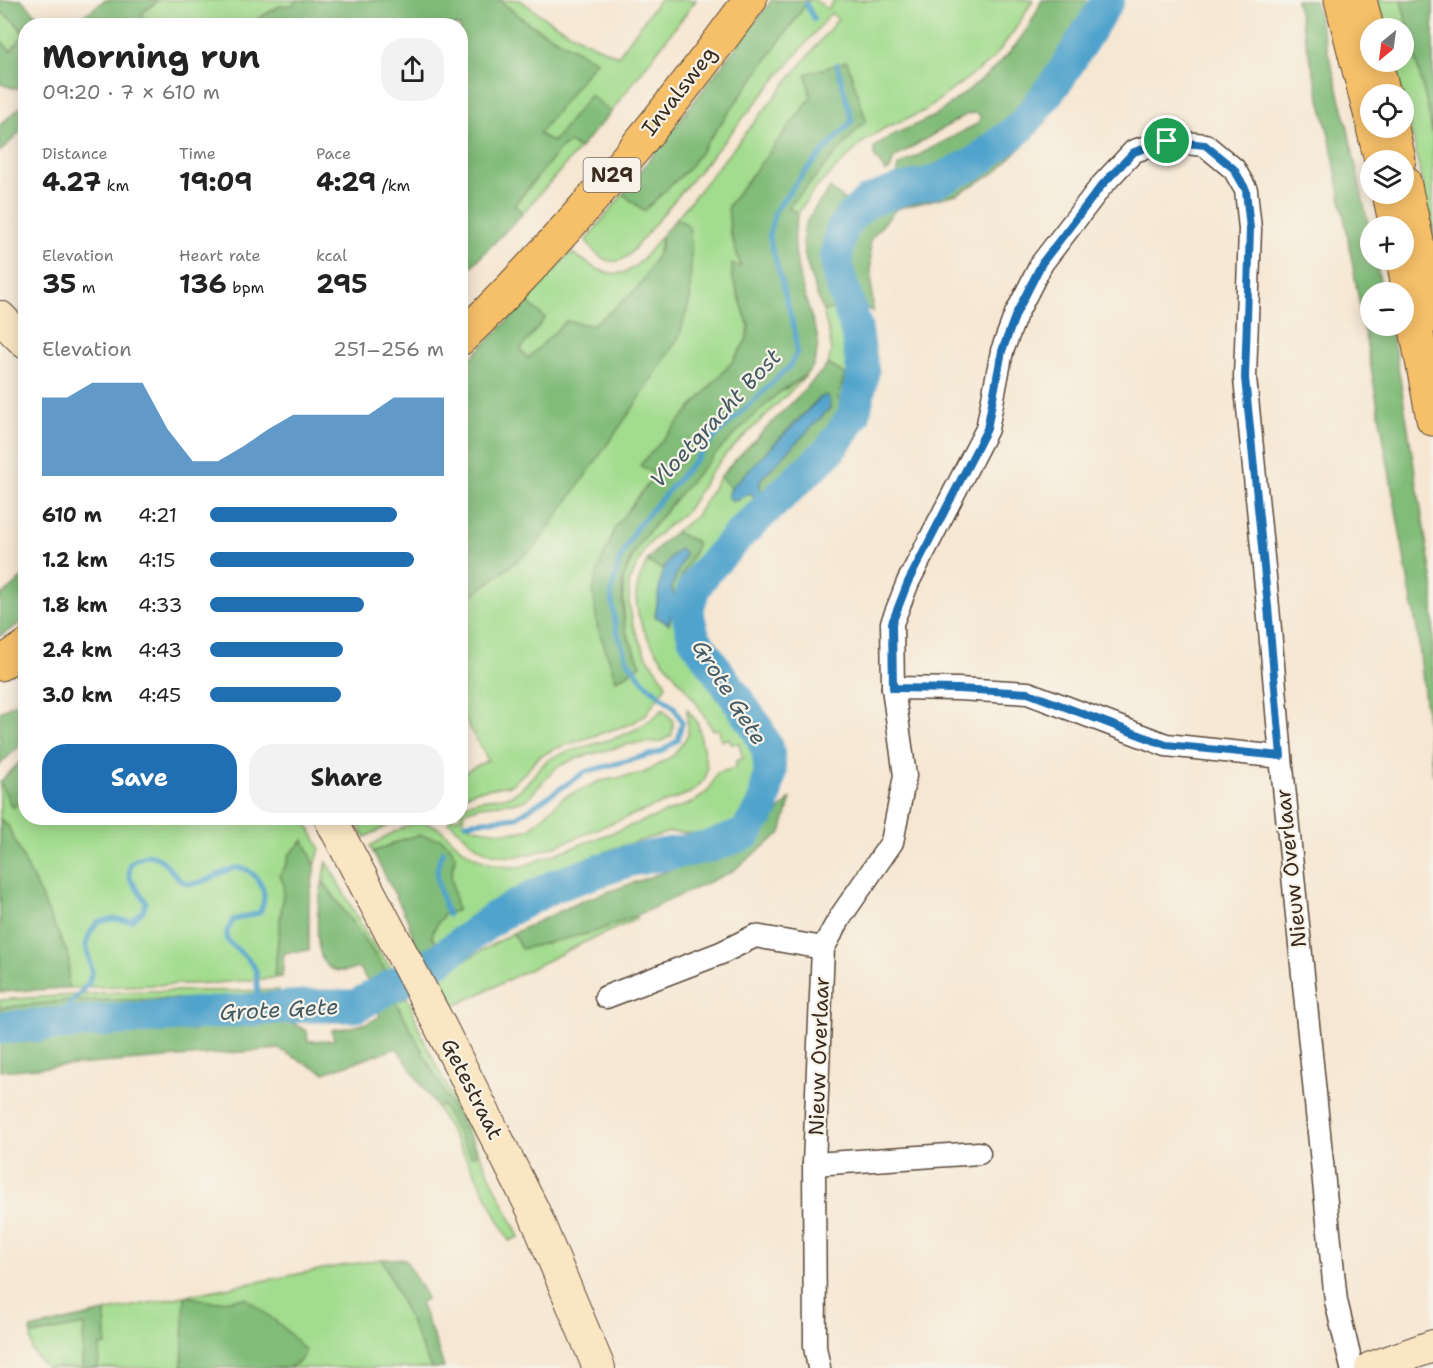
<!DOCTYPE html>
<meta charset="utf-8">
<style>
:root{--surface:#fff;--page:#f2f2f2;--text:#222;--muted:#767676;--accent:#1f6fb2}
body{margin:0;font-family:"Shantell Sans",sans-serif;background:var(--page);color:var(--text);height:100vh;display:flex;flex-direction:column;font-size:22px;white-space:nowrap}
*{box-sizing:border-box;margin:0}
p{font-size:20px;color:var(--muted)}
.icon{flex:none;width:33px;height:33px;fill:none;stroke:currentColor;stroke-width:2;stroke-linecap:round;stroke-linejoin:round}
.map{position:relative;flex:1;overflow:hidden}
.drawer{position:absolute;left:18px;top:18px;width:450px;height:807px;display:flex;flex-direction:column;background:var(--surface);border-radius:24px;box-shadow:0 3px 15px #0003}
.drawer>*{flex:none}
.needle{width:39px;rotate:209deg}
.controls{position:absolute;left:1360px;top:18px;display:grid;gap:12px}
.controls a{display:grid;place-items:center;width:54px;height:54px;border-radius:50%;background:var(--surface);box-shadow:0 3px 15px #0003;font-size:30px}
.pin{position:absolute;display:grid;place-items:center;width:51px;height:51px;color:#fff;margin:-26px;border:3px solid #fff;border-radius:50%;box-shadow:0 2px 6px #0007}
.round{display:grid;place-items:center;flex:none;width:63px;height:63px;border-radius:24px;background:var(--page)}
.headline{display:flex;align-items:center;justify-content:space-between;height:102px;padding:0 24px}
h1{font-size:33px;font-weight:700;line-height:45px}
.figures{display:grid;grid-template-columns:repeat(3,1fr);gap:9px;height:102px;padding:6px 24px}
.figures div{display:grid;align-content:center}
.figures b{font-size:26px;font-weight:700}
.figures small{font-size:16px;font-weight:400}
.figures p{font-size:16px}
.chart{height:168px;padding:12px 24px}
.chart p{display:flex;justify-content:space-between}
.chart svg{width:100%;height:108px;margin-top:6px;fill:var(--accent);opacity:.7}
.primary-button{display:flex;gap:12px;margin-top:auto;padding:12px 24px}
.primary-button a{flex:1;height:69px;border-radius:24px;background:var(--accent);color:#fff;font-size:24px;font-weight:700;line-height:69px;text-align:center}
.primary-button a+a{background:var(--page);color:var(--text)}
ul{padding:0 24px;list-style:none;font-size:20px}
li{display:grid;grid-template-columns:96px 72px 1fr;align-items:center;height:45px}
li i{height:15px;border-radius:8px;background:var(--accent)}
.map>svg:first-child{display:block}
.green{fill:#a2dc8e;stroke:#6e8356;stroke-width:1.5}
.forest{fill:#81bc79;stroke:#5e734c;stroke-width:1.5}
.water{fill:#50a3cc;stroke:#466675;stroke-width:1.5}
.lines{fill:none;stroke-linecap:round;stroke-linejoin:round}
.stream{stroke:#50a3cc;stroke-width:5}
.river{stroke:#50a3cc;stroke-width:33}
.street-casing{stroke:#574639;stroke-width:25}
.secondary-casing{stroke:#574639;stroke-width:34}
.primary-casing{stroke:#574639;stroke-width:35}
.highway-casing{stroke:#574639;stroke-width:35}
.street{stroke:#fff;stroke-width:22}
.secondary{stroke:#fbe6c4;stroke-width:32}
.primary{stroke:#f6c06b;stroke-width:33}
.highway{stroke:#f6c06b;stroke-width:33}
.route-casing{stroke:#fff;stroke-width:12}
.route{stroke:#1f6fb2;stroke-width:8}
.labels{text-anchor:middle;stroke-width:4.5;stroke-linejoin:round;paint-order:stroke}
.shield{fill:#f7f3e8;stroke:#73665b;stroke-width:1.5}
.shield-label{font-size:20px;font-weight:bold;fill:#3b2a1e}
.street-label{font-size:21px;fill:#3b2a1e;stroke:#f7f3e8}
.water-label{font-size:22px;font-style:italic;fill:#435a64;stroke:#f7f3e8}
</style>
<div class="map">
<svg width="1433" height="1368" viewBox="0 0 1433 1368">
<rect width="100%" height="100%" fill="#f7f3e8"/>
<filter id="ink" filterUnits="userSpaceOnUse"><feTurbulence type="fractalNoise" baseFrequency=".0167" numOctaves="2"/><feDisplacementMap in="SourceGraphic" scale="12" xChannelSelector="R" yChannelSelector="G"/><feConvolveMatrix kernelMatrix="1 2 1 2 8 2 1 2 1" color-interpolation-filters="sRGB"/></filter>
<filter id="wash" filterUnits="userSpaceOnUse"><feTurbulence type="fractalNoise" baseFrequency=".008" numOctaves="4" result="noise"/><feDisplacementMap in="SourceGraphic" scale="24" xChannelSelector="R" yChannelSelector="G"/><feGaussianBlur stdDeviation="1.35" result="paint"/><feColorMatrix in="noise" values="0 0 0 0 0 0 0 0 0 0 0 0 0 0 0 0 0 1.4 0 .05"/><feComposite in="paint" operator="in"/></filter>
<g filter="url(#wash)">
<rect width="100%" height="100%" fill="#f6e7d3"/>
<!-- green -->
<g class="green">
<path d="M159 0H298L292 5 279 6 247 25H150L141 14Z"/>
<path d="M499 0H520L545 18 581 39 618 56 659 0H696L611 112 590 96 553 142 538 133 596 61 531 25Z"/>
<path d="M809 0H815L828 9 834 0H1033L1014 31 993 59 924 111 883 129 863 142 814 190 798 213 788 208 819 173 811 98 787 131 730 231 741 268 732 276 749 326 746 341 733 361 641 465 655 475 629 509 597 625 616 680 623 677 641 665 625 629 623 579 639 544 690 481 731 436 777 394 806 376 727 453 711 472 686 512 664 529 646 547 629 582V604L633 625 645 654 663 678 666 686 646 714 633 723 554 749 537 758 527 771 511 785 475 791 461 797V774L488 760 461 713V604L536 546 690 300 691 244 687 224 676 219 838 19 831 13 628 256C611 269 595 256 586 240L623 194 644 211 689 168Z"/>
<path d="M1377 0H1401L1427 104 1433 136V239L1414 142 1404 103V94H1402L1393 62H1404V28H1385Z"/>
<path d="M0 11C10 18 21 24 23 37L11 51 0 40Z"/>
<path d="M570 142 579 149 523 213 514 206 561 148Z"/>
<path d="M661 236C660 276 622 305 591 325L566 321 528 359 520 350 545 318 527 301 569 254H573C582 258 589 265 597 269 630 285 643 258 661 236Z"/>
<path d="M842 307C847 341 854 371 848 405L838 400 845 374 828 364C835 346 827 328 823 311Z"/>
<path d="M720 477 731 488 728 497 739 500 744 494 750 493 755 500 748 512 709 551 686 589 681 586V578L697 545 695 541 675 532 696 516Z"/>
<path d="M647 561 663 570 655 616 669 624 672 611H677L680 614 678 625 693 662 733 705 747 730 758 760 759 788 755 804 747 814 725 828 704 834 670 832 615 848 513 890 516 896 460 927 450 943 442 951 432 937 434 929 444 914 457 910 451 877 455 857 419 835 407 838 373 852 370 846C384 839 404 823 421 823 438 823 447 835 459 846 476 861 501 870 523 866L694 802 709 790 717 773 736 768V760L743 759 739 743 731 744 729 738 721 741 719 729 713 730C706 719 700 708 693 698 670 667 630 631 637 588 639 578 644 570 647 561Z"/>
<path d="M663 709 673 721 672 735 660 742 630 744 577 758 557 767 526 800 519 802 481 806 464 811 463 822C475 831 518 836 531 828L564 797 600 781 644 773 674 755 688 735 687 709 698 724 707 768 705 779 692 792C664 803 635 814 607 825 577 836 528 863 497 855 472 849 467 835 448 822L451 818H460L461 808C476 797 491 800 509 796 526 791 535 768 550 759 559 753 570 751 580 748 613 739 638 734 663 709Z"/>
<path d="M0 782 12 807 25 798 26 818H304L320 848 315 866 304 840 289 855 287 863 280 875 284 884 274 978 215 983 68 988 69 957 8 826 0 819Z"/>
<path d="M354 818H360L363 822 373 818H404L365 837Z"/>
<path d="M327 862 368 937 392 969 387 972 323 881Z"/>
<path d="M635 916 637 919 585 942 457 1005 453 1003 438 975 513 933 521 949 594 932Z"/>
<path d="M278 990 279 1001 275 1003 274 997 66 1001 0 1008V1000C48 997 96 993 144 991 188 990 233 992 278 990Z"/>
<path d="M398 995 401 1000 407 997C414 1010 416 1023 422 1036 455 1103 488 1170 519 1237L509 1241 477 1177 437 1108 442 1104 471 1155 477 1154 394 998Z"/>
<path d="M382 1259 431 1368H288L299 1362 259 1310 247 1299 213 1302 186 1296 182 1368H98L100 1345 106 1344 105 1312 113 1310 329 1268Z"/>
<path d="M84 1325 82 1368H46L32 1351 31 1335Z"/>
</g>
<!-- forest -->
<g class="forest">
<path d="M0 0H22L46 25 26 26 25 89 13 88 0 84V40L11 51 23 36C21 24 10 18 0 11Z"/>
<path d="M105 0H159L141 14 150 25H71Z"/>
<path d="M298 0H499L531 25 596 61 539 134 553 142 590 95 611 112 579 149 570 142 561 148 514 205 523 213 461 277 460 26 247 25 280 6 292 5Z"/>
<path d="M772 0H809L689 168 644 211 623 194Z"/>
<path d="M1042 0H1095C1056 69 1025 122 953 160 937 168 919 177 900 177L897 171 898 166 977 124 981 116 976 113 967 114 894 158 890 170 886 172 874 156V148C890 133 913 127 932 117 941 112 950 104 958 98 995 71 1025 42 1042 0Z"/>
<path d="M1296 0H1314L1346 120 1371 238V260H1376L1382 292H1371V326H1389L1396 354 1433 584V775L1418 636 1375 390 1331 144Z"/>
<path d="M1401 0H1433V136L1427 104Z"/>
<path d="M847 61 866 120 788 208 798 213C787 255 806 298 818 338 817 383 798 374 772 399 734 433 700 469 668 508 650 529 632 550 624 577 621 586 623 623 626 631 630 643 636 654 641 665L616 680 597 625 593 590 597 573 616 526 655 475 640 465 733 361 746 341 749 326 732 276V264L741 267 730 231 728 206 811 98 806 74Z"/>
<path d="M25 103V131L19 133 0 152V125Z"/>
<path d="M1047 121 996 172 957 194 896 209 870 240 873 312 858 301 848 284 844 252 855 227 865 217 890 202 972 178 1002 157Z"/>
<path d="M830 188 848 203C821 248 830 259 842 307L823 311C815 288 796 247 806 223 811 211 822 199 830 188Z"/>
<path d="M676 219 687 224 690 231 691 244 690 300 679 337 635 405 536 546 461 604V368L527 301 545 318 520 350 528 358 566 321 591 325 609 313 639 287 661 248V236Z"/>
<path d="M828 364 845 374 838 399 848 405 832 432 774 493 765 496 759 489 760 480 830 408 819 398 731 488 720 477C754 437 794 404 828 364Z"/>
<path d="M675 532 695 541 697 546 681 578V586L686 589 681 597H678L674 594 671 587 675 579V553L663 570 647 561 662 543Z"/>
<path d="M23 577 25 580V620L0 636V592L3 595Z"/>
<path d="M25 697V741L0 764V712Z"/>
<path d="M25 757V798L12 808 0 782Z"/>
<path d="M791 798 781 833 731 872 635 916 594 932 521 949 513 933 582 901 681 866 741 848 756 836Z"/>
<path d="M0 819 8 826 69 957 68 988 0 992Z"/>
<path d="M419 835 442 839 452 849 455 857 451 877 457 911 444 914 434 929 432 937 442 951 429 957 421 952 415 943 407 918 373 852 407 838Z"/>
<path d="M304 840 315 866 309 902V950L284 953 282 977 274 978 284 885 280 875 287 863 289 855Z"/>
<path d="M323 881 387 972 389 978 372 988 359 968C350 970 341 973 332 969 310 960 318 900 323 881Z"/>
<path d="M275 997V1003L105 1013 70 1010 0 1015V1008L66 1001Z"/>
<path d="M394 998 477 1154 471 1156 442 1105 437 1108 397 1048 324 1073 279 1049 0 1071V1040L192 1030 279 1019H285L307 1031 308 1041 334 1040 332 1030C349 1027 366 1026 380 1016L377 1007Z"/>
<path d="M382 1259H405L427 1298 420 1303 436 1343 444 1368H431Z"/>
<path d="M185 1296 213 1302 246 1298 283 1327 306 1351 299 1362 288 1368H182Z"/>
<path d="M105 1312 106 1345 100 1346 98 1368H82L84 1325 31 1335 30 1329Z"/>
</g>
<!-- water -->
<g class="water">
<path d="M826 395 829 399 830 408 760 480V489L765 496 755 500 750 493C743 495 740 500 733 502L728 497 731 488 820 398Z"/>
<path d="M680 549 685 554 671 587 674 594 678 597H681L680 614 677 611H672L669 624 655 616C660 592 657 564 680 549Z"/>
</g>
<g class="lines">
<!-- stream -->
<g class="stream">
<path d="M806 4 814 19"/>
<path d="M466 823 517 817 585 772 660 752 678 740 682 722 674 707 644 682 627 660 616 629 611 594 619 561 636 528 715 437 790 366 797 352 795 331 769 236 775 211 802 175 852 121 837 64"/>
<path d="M443 851C431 875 440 891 448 915"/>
<path d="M458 931 465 940"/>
<path d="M380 992 386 1003"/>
<path d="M53 1023 88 984 92 972 86 945 89 935 97 922 114 919 131 921 143 911 146 902 129 877 130 864C166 837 168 883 191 884 217 884 238 848 260 883 266 893 265 903 259 913L233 920 227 931V940L249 960 256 970 259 1009"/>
</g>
<!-- river -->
<path class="river" d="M0 1028 304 1006H356L440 959 497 916 554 886 631 860 708 847 745 834 763 807 770 772 768 751 756 726 694 638 687 611 694 588 706 571 740 534 830 450 854 415 863 372 856 328 839 276 836 256 841 232 850 217 867 202 899 190 934 182 975 163 1022 126 1059 78 1108 0"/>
</g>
</g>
<g filter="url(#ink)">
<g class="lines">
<!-- street casing -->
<g class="street-casing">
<g id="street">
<path d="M893 688 892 623 908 582 987 429 1002 351 1016 314 1042 263 1102 185 1134 151 1167 141 1205 145 1234 169 1246 190 1250 229 1245 378 1268 607 1281 757"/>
<path d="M606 997 721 953 755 936 823 948"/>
<path d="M814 1164 979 1153"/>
<path d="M819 1368 815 1347 814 1164 823 948 841 916 892 842 905 776 893 688 958 689 1028 693 1166 745 1281 757 1336 1301 1352 1368"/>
</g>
</g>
<!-- secondary casing -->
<g class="secondary-casing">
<g id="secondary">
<path d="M0 317 26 343"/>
<path d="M330 818 438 1022 533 1210 599 1368"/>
<path d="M1371 1368 1433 1346"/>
</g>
</g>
<!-- primary casing -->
<g class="primary-casing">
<g id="primary">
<path d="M1341 0 1371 117"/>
<path d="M1373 128 1381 160"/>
<path d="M1389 194 1396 226"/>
<path d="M1403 260 1433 419"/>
<path d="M460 339C567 236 662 120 750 0"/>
<path d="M0 664 26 647"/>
</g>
</g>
<!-- highway casing -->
<g class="highway-casing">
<g id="highway">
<path d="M1360 0 1371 43"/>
<path d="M1376 62 1384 94"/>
<path d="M1392 128 1399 160"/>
<path d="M1404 181 1433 316"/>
</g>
</g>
<!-- street -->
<use href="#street" class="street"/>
<!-- secondary -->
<use href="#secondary" class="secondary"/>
<!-- primary -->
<use href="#primary" class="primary"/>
<!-- highway -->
<use href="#highway" class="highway"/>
</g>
</g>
<g class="lines" filter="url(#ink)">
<!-- route casing -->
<g class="route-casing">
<path id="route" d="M1167 141 1205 145 1234 169 1246 190 1250 229 1245 378 1268 607 1281 756 1166 745 1028 693 958 689 893 688 892 623 908 582 987 429 1002 351 1016 314 1042 263 1102 185 1134 152Z"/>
</g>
<!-- route -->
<use href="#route" class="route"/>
</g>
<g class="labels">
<!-- shield labels -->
<rect class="shield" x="583.5" y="158" width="57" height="34" rx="4.5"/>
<g class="shield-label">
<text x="612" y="182">N29</text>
</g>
<!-- street labels -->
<g class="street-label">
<text transform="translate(679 91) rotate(-52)" y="7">Invalsweg</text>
<text transform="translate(1291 868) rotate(-96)" y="7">Nieuw Overlaar</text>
<text transform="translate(819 1056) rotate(-88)" y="7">Nieuw Overlaar</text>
<text transform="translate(472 1089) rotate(63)" y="7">Getestraat</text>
</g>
<!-- water labels -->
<g class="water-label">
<text transform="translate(715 418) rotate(-47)" y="8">Vloetgracht Bost</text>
<text transform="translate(730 692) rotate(58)" y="8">Grote Gete</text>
<text transform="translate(279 1009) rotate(-3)" y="8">Grote Gete</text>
</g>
</g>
</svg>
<div class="controls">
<a><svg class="needle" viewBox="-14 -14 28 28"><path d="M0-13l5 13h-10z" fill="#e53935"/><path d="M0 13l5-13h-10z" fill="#767676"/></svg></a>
<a><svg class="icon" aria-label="locate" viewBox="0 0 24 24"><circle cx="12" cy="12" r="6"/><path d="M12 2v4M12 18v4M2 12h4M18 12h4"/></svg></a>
<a><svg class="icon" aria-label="layers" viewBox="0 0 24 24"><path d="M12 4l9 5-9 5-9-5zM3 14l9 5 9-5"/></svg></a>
<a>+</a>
<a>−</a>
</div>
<div class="pin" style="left:1167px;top:141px;background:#1e9e55"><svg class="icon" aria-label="arrive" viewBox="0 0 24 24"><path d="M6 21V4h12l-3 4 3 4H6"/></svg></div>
<section class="drawer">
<div class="headline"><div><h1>Morning run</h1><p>09:20 · 7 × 610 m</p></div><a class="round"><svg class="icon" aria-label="share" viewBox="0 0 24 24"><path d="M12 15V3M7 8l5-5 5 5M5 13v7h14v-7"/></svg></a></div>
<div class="figures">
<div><p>Distance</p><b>4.27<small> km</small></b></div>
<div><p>Time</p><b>19:09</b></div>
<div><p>Pace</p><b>4:29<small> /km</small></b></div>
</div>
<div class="figures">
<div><p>Elevation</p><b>35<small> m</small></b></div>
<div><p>Heart rate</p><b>136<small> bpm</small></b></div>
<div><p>kcal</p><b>295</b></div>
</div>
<div class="chart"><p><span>Elevation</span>251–256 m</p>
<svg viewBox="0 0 160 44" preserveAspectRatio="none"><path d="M0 44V12L10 12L20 6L30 6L40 6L50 25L60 38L70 38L80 32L90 25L100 19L110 19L120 19L130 19L140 12L150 12L160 12V44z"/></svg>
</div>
<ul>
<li><b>610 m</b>4:21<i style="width:80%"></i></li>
<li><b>1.2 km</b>4:15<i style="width:87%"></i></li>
<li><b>1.8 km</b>4:33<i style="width:66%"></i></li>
<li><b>2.4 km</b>4:43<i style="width:57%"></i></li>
<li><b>3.0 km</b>4:45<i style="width:56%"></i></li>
</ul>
<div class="primary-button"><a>Save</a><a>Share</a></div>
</section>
</div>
